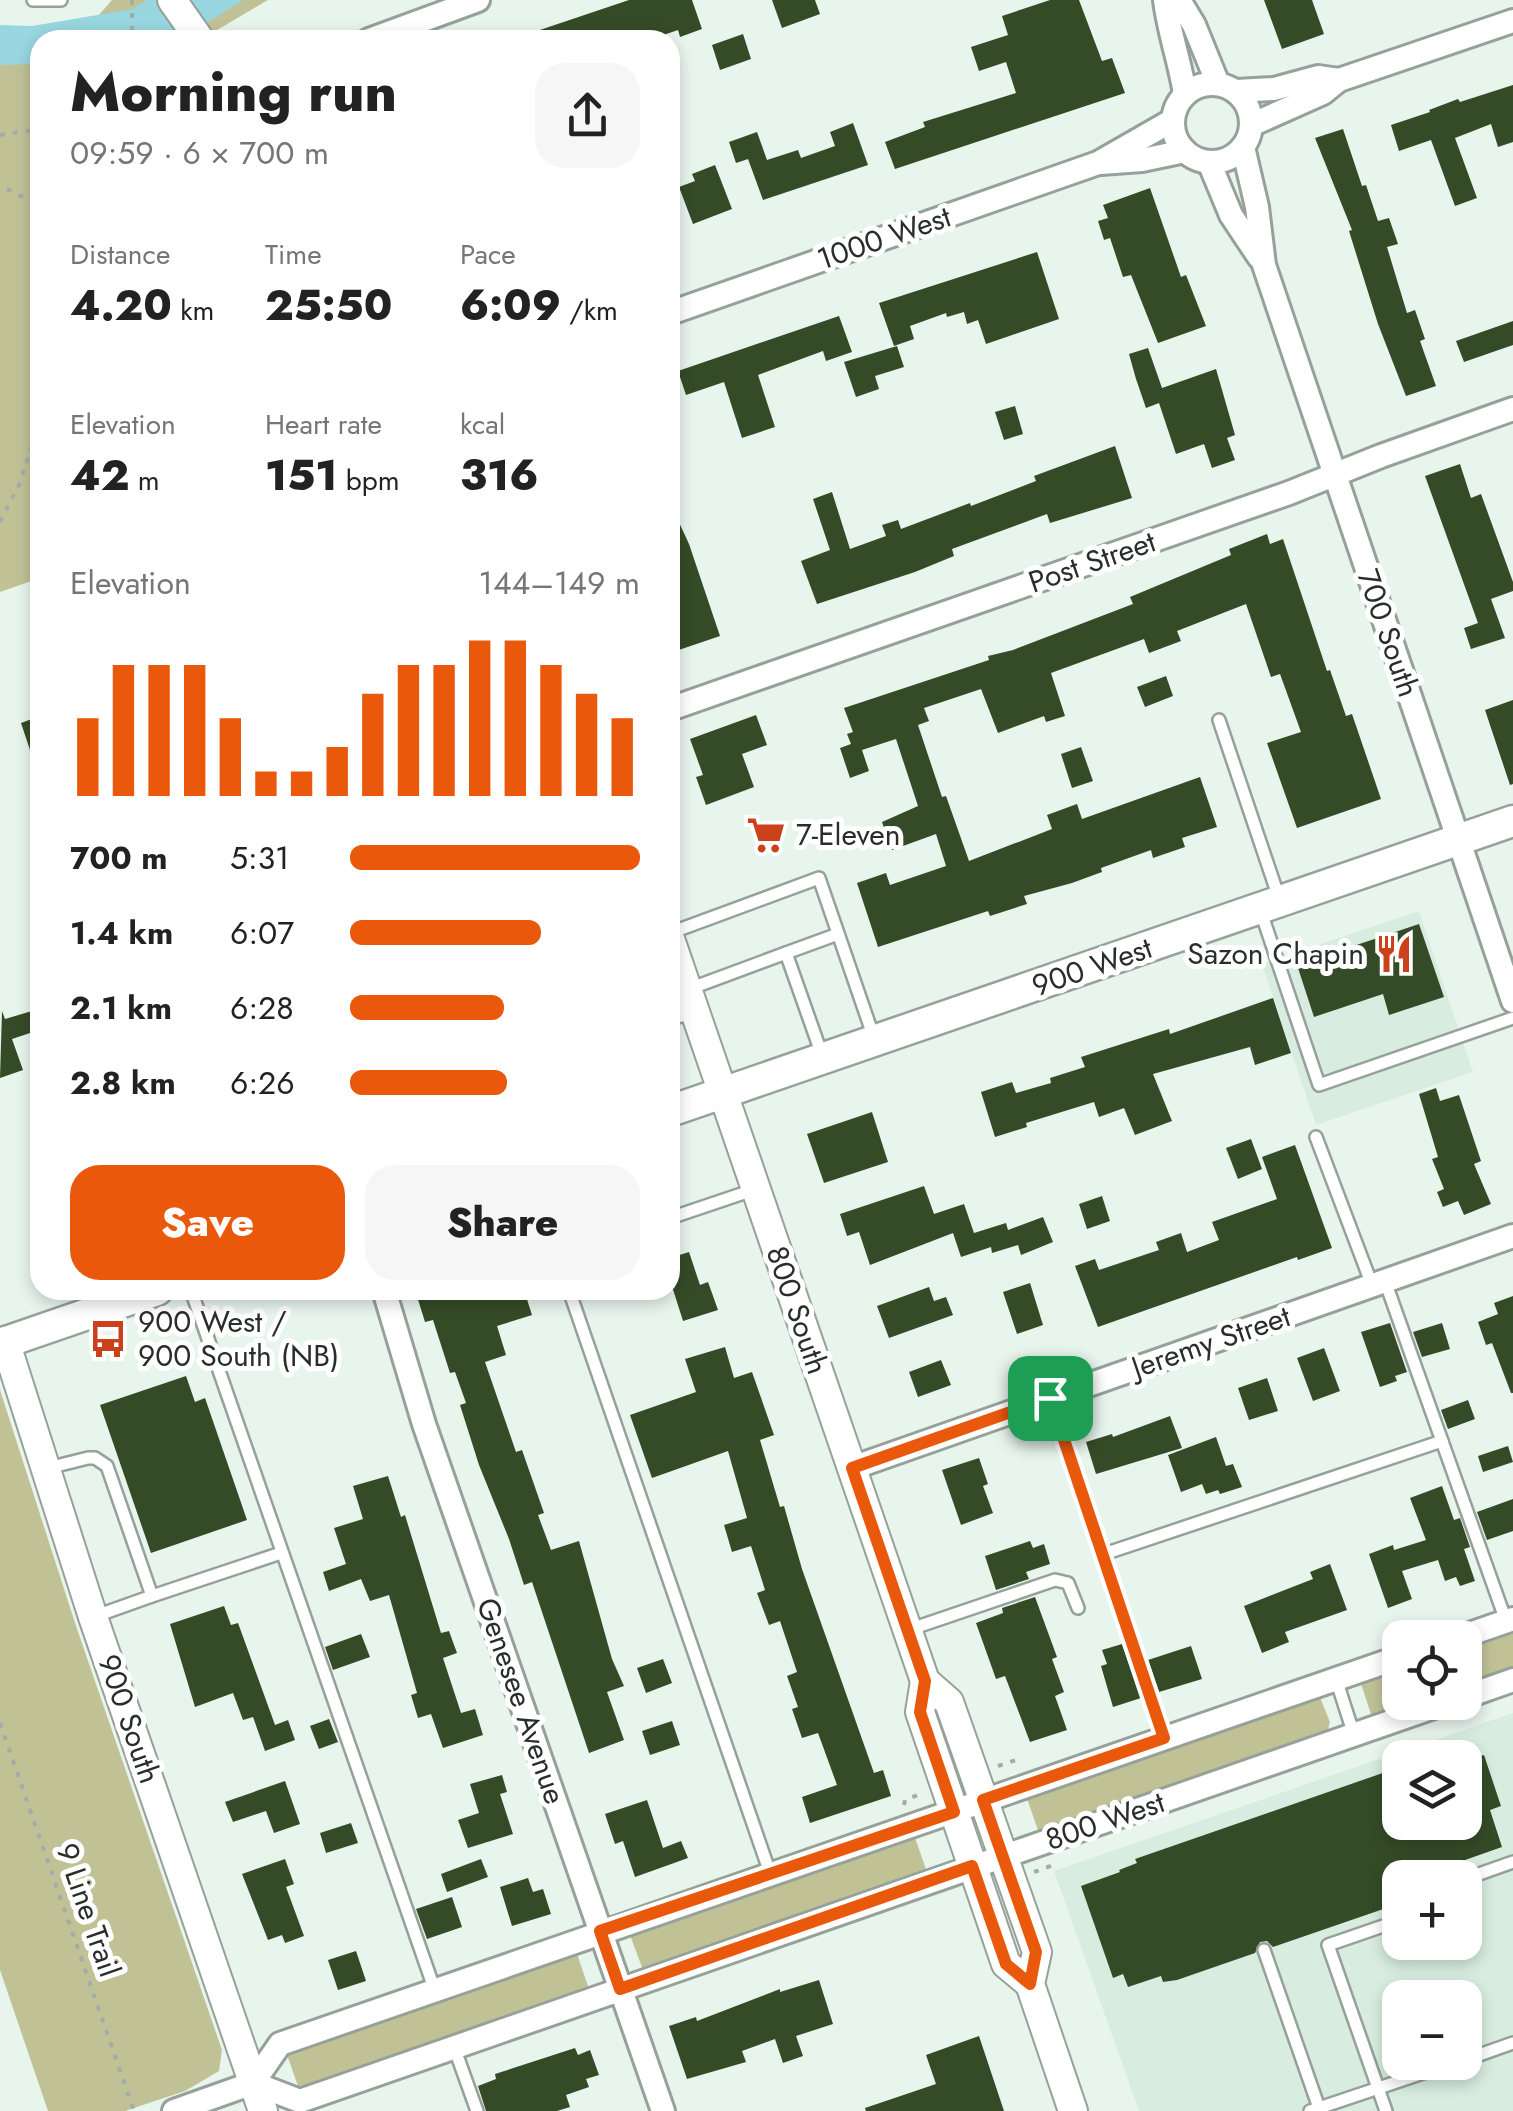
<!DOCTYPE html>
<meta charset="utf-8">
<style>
:root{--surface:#fff;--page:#f6f6f6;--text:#222;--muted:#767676;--accent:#ea580c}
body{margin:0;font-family:Jost,sans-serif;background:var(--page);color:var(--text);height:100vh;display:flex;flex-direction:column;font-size:38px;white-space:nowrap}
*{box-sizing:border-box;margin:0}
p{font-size:32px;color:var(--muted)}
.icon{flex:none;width:55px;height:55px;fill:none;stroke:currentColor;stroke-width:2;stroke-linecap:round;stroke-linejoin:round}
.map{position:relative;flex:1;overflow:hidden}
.sheet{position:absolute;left:30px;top:30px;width:650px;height:1270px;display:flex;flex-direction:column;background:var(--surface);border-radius:30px;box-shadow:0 5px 15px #0003}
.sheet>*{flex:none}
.buttons{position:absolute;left:1382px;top:1620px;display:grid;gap:20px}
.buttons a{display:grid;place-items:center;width:100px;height:100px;border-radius:20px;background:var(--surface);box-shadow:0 5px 15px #0003;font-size:50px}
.pin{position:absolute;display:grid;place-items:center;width:85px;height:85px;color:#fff;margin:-42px;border-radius:20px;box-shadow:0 5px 15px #0006}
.round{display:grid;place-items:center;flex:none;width:105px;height:105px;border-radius:30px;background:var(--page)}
.summary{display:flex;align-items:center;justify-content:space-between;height:170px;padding:0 40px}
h1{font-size:55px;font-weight:800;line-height:75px}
.metrics{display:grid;grid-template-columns:repeat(3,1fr);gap:15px;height:170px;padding:10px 40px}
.metrics div{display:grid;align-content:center}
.metrics b{font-size:42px;font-weight:800}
.metrics small{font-size:28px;font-weight:400}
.metrics p{font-size:28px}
.chart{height:280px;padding:20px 40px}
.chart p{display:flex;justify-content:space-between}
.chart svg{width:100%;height:180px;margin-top:10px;stroke:var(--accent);stroke-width:6}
.cta{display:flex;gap:20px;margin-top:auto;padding:20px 40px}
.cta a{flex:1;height:115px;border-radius:30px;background:var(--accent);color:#fff;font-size:40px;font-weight:800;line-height:115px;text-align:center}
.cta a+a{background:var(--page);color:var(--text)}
ul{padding:0 40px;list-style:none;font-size:32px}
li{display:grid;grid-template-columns:160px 120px 1fr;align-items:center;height:75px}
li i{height:25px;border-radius:12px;background:var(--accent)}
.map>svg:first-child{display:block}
.built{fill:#d8ede0;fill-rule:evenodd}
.green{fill:#c0c296}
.water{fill:#98d6e0}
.building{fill:#354b27}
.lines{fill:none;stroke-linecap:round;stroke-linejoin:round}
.service-casing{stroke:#95a199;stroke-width:16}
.minor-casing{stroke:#95a199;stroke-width:28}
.tertiary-casing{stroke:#95a199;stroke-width:32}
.secondary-casing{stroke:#95a199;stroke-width:35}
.path{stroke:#a3ada7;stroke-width:4;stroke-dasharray:5 8;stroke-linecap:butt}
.service{stroke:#fff;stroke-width:11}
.minor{stroke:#fff;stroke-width:22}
.tertiary{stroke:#fff;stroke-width:28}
.secondary{stroke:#fff;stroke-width:30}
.route-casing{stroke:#fff;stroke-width:20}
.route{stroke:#ea580c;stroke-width:12}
.labels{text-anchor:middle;stroke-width:10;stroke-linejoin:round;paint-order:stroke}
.street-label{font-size:30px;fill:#292e2b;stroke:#fff}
.poi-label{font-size:30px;fill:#292e2b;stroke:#fff;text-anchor:start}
</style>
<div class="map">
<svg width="1513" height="2111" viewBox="0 0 1513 2111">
<rect width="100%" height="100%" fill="#e8f5ed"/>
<!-- built -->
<g class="built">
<path d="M1419 911 1473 1072 1316 1125 1262 964Z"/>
<path d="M1513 1713V2111H1139L1054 1871ZM1400 1758H1465V1822H1400ZM1400 1878H1465V1942H1400ZM1400 1998H1465V2062H1400Z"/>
</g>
<!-- green -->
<g class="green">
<path d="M112 0H268L200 40H40V578L0 592V43L91 24Z"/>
<path d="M0 1390 76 1626 222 2050 219 2071 185 2091 125 2111H48L0 1970Z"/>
<path d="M1513 1624V1670L1465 1687V1641Z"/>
<path d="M1400 1663V1702L1419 1703 1377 1716 1371 1714 1360 1681Z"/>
<path d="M1319 1695 1330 1722 1327 1733 1039 1833 1025 1793Z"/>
<path d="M913 1832 927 1872 643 1970 628 1930Z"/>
<path d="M575 1948 589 1989 299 2089 285 2049Z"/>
</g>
<!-- water -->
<path class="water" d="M147 0H243L197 29 171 40H40V64L0 65V25L32 26 133 9Z"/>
<!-- building -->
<g class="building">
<path d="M629 0H692L702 29 680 37 678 30 649 40H523L522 36Z"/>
<path d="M772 0H815L820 14 782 28Z"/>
<path d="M1050 0H1079L1102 61 1112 58 1125 93 895 169 885 142 925 127 923 122 1016 93 1006 62 979 71 971 47 1008 35 1002 16Z"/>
<path d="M1264 0H1312L1324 34 1282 49Z"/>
<path d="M743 34 751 59 720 70 712 45Z"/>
<path d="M1513 85V142L1498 147 1491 124 1455 138 1477 198 1455 206 1431 140 1399 151 1391 125 1430 112 1429 110 1458 99 1460 102Z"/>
<path d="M853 123 868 165 763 200 748 159 736 163 729 142 757 132 767 160 798 150 801 158 835 146 830 132Z"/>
<path d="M1343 129 1362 186 1366 185 1378 221 1389 218 1398 244 1387 247 1407 313 1415 310 1425 339 1420 341 1436 386 1406 396 1378 324 1349 231 1352 230 1315 138Z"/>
<path d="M715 165 732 209 693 224 679 187 695 181 692 174Z"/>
<path d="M1150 188 1181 277 1186 275 1206 326 1158 343 1131 275 1123 277 1110 238 1104 240 1098 221 1108 218 1103 205Z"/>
<path d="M1037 252 1059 319 986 344 978 320 967 324 964 312 947 317 946 313 910 326 914 339 894 346 879 303Z"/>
<path d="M839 316 852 352 826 361 823 351 758 375 775 427 742 438 724 382 686 395 678 371Z"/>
<path d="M1513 321V345L1464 362 1456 341Z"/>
<path d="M897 346 904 367 875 376 879 389 856 397 844 362Z"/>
<path d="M1148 348 1162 388 1216 369 1235 435 1227 438 1235 460 1212 468 1204 444 1176 454 1159 403 1146 408 1136 379 1129 354Z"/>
<path d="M1015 406 1023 434 1004 440 995 412Z"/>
<path d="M1115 446 1132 498 1050 523 1047 514 952 549 954 556 915 572 817 604 801 561 830 550 813 499 832 492 850 549 886 536 882 525 898 520 901 529 970 503 971 506 1036 481 1034 476Z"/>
<path d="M1460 464 1471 498 1481 494 1513 582V591L1491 599 1505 638 1471 649 1464 628 1478 623 1425 476Z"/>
<path d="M670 503 689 544 720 636 670 653Z"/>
<path d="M1267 534 1270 544 1283 539 1327 671 1330 670 1346 716 1352 714 1381 799 1297 828 1267 743 1301 732 1280 674 1271 677 1246 604 1177 631 1181 641 1149 653 1144 639 1051 673 1065 716 1046 722 1044 716 998 733 981 689 924 708 929 721 918 725 942 797 946 796 969 861 1052 829 1047 815 1077 804 1082 819 1200 777 1217 827 1182 838 1185 847 1153 858 1151 850 1101 868 1102 872 1072 883 1024 896 1027 904 990 916 988 911 878 947 857 883 886 873 890 885 946 866 936 834 892 850 882 822 918 806 896 739 862 750 869 771 850 778 840 748 851 744 847 734 853 732 844 708 989 660 988 656 1013 650 1133 604 1130 597 1231 555 1229 549Z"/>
<path d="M1166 676 1173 696 1145 707 1137 687Z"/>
<path d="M1513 700V784L1510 785 1485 710Z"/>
<path d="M756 715 767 745 742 754 754 787 706 805 696 777 703 775 690 739Z"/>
<path d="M40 716V770L37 771 21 723Z"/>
<path d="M1081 747 1093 781 1072 788 1061 754Z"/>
<path d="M1419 924 1444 997 1389 1015 1383 994 1314 1017 1297 965Z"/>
<path d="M1273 998 1291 1053 1255 1065 1250 1047 1153 1074 1172 1121 1135 1135 1124 1108 1099 1117 1094 1102 1026 1123 1027 1127 995 1137 981 1092 1012 1082 1016 1093 1051 1083 1050 1078 1085 1067 1081 1057 1169 1029 1170 1034Z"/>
<path d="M2 1011 5 1019 32 1011 39 1030 12 1039 23 1070 0 1078Z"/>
<path d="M1436 1088 1440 1101 1459 1095 1481 1161 1474 1164 1491 1204 1464 1215 1458 1201 1443 1207 1437 1192 1444 1189 1432 1159 1438 1157 1419 1094Z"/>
<path d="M872 1112 888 1162 824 1183 807 1134Z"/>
<path d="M1251 1139 1262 1169 1238 1179 1226 1148Z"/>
<path d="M1295 1145 1332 1248 1298 1260 1297 1257 1098 1327 1075 1266 1095 1259 1099 1270 1159 1250 1156 1242 1181 1233 1187 1252 1219 1240 1212 1222 1277 1199 1262 1157Z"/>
<path d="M924 1186 934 1214 964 1204 974 1233 1006 1223 1008 1230 1043 1217 1053 1242 1021 1255 1018 1245 992 1253 991 1247 961 1257 953 1233 870 1265 859 1232 847 1236 840 1214Z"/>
<path d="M1102 1196 1110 1221 1087 1229 1079 1204Z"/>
<path d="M689 1252 700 1285 708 1282 718 1310 683 1321 670 1280V1258Z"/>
<path d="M1030 1283 1043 1325 1017 1334 1003 1292Z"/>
<path d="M929 1287 934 1301 946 1297 953 1315 889 1338 877 1306Z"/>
<path d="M415 1290H524L532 1315 497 1326 506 1355 485 1362 516 1452 522 1450 544 1513 538 1515 551 1550 579 1541 612 1659 624 1686 607 1692 624 1740 589 1753 532 1582 524 1585 509 1539 479 1465 460 1405 466 1403 455 1372 450 1373 433 1320 425 1322Z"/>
<path d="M1513 1296V1393H1511L1492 1343 1486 1345 1478 1322 1498 1314 1494 1303Z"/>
<path d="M1390 1323 1407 1372 1395 1376 1397 1381 1380 1387 1361 1332Z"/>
<path d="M1442 1323 1450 1349 1422 1357 1413 1332Z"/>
<path d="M725 1347 734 1378 752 1372 774 1435 760 1440 780 1507 784 1506 802 1569 874 1773 883 1770 891 1796 810 1823 802 1797 837 1785 818 1733 802 1738 792 1709 798 1707 787 1676 797 1672 780 1621 769 1625 757 1593 765 1590 751 1546 732 1552 724 1525 747 1518 728 1451 652 1478 630 1415 696 1392 685 1359Z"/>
<path d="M1324 1348 1340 1391 1313 1401 1297 1358Z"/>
<path d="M941 1360 951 1385 918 1397 909 1372Z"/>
<path d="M186 1376 195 1402 205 1398 247 1520 151 1553 100 1405Z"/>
<path d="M1267 1378 1278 1411 1249 1420 1238 1388Z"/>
<path d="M1468 1400 1475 1419 1448 1429 1441 1410Z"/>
<path d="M1170 1416 1182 1448 1096 1474 1086 1442 1112 1434 1113 1437Z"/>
<path d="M1216 1437 1226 1466 1233 1464 1242 1487 1220 1494 1218 1490 1206 1494 1202 1484 1181 1492 1168 1455Z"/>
<path d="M1508 1446 1513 1462 1483 1472 1478 1456Z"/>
<path d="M979 1458 988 1484 983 1486 993 1513 961 1525 942 1470Z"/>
<path d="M388 1476 401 1517 405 1515 441 1633 449 1631 457 1653 443 1658 461 1713 475 1709 483 1735 443 1748 431 1714 418 1718 411 1695 417 1693 389 1595 370 1601 361 1579 329 1591 323 1572 346 1564 334 1528 363 1519 353 1486Z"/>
<path d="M1442 1486 1454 1520 1460 1518 1470 1547 1464 1549 1475 1581 1460 1586 1456 1577 1445 1581 1438 1560 1402 1571 1412 1599 1388 1608 1369 1554 1393 1545 1394 1550 1426 1540 1410 1498Z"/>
<path d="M1513 1499V1531L1487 1540 1477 1512Z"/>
<path d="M1030 1541 1033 1548 1044 1544 1050 1564 1026 1572 1029 1579 996 1590 985 1556Z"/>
<path d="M1330 1564 1347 1610 1285 1632 1289 1642 1262 1653 1244 1606 1313 1579 1310 1572Z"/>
<path d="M1035 1597 1057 1657 1052 1659 1064 1692 1055 1696 1067 1730 1030 1742 1005 1676 996 1679 976 1623 1003 1613 1002 1608Z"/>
<path d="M224 1606 231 1625 238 1623 275 1725 288 1720 295 1740 265 1751 253 1717 243 1720 233 1693 195 1707 170 1624Z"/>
<path d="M361 1634 370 1657 333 1670 325 1647Z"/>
<path d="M1122 1644 1141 1698 1113 1707 1101 1666 1107 1664 1102 1650Z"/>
<path d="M1191 1646 1202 1679 1159 1692 1148 1660Z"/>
<path d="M663 1659 672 1683 646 1693 637 1668Z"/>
<path d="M329 1719 338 1742 319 1749 310 1726Z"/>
<path d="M672 1721 680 1745 650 1755 642 1731Z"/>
<path d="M1484 1755 1501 1806 1490 1810 1502 1847 1414 1878H1400V1882L1389 1886 1395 1905 1273 1947 1267 1941 1260 1942 1255 1953 1177 1980 1163 1982 1161 1976 1128 1987 1123 1974 1113 1978 1081 1886 1120 1872 1119 1870 1137 1863 1135 1859 1400 1767V1822H1465V1761Z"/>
<path d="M502 1775 507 1792 500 1794 513 1834 468 1848 458 1820 479 1813 470 1784Z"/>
<path d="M285 1781 300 1824 274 1833 266 1811 233 1822 225 1802Z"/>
<path d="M647 1800 663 1848 681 1841 688 1858 635 1877 623 1841 615 1844 605 1814Z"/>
<path d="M351 1823 358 1843 326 1853 320 1833Z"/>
<path d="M285 1859 294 1884 286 1887 304 1936 285 1943 282 1935 268 1940 242 1874Z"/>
<path d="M481 1859 488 1877 447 1892 441 1874Z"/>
<path d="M528 1878 533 1892 543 1889 551 1914 512 1926 500 1887Z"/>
<path d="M452 1897 462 1927 427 1939 416 1909Z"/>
<path d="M356 1951 366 1981 338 1990 328 1960Z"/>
<path d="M819 1980 833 2024 796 2036 803 2056 783 2063 775 2039 742 2051 746 2062 687 2079 669 2026 696 2017 697 2021 780 1989V1992Z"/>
<path d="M979 2036 1004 2111H866L865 2108 936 2084 926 2055Z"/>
<path d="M575 2048 578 2055 590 2050 599 2075 586 2079 589 2087 566 2095 570 2107 557 2111H486L478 2086 496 2079 495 2074Z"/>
</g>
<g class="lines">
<!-- service casing -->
<g class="service-casing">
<g id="service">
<path d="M33 0H61"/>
<path d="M1219 720 1279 898"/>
<path d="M1260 909 1319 1085 1513 1018"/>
<path d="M670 933 819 878 874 1038"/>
<path d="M786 953 838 934"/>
<path d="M689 989 786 953 822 1055"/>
<path d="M670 1020 694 1011"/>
<path d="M1316 1137 1372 1285"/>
<path d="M670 1218 756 1189"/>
<path d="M1385 1281 1506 1621"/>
<path d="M191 1290 434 1988"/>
<path d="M569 1290 770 1873"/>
<path d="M1050 1398 1164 1738"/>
<path d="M48 1468 88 1458H95L107 1466 152 1596 93 1617"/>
<path d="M1104 1554 1442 1441"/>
<path d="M152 1596 281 1553"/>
<path d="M908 1630 1055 1580 1068 1583 1078 1608"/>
<path d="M1336 1679 1354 1735"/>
<path d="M1465 1879 1513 1862"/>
<path d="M1264 1950 1319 2108"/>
<path d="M454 2047 477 2111"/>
<path d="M1465 2060 1513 2043"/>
<path d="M1310 2111 1456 2062"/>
<path d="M1386 2111 1328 1945 1389 1924 1400 1917"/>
</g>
</g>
<!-- minor casing -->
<g class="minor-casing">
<g id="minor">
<path d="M1165 0C1169 33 1180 62 1185 94"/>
<path d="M1179 0 1194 25 1218 84"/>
<path d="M369 40 478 0"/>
<circle cx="1212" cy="123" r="39"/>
<path d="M1236 91 1274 89 1318 77 1339 80"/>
<path d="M1251 125 1323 93 1339 80 1513 21"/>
<path d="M1243 147 1257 207 1264 265 1513 1001"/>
<path d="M1209 162 1231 215 1259 257"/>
<path d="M1101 163 1142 160 1185 151"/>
<path d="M670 313 1098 163 1173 120"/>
<path d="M670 709 1289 493 1381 456 1513 409"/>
<path d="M384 1290 424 1424 663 2111"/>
<path d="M852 1468 1513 1236"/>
<path d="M1458 1638 1513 1619"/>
<path d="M1465 1697 1513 1680"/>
<path d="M253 2083 300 2101 1448 1702"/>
<path d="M174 2111 253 2083 280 2044 1400 1657"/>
</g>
</g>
<!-- tertiary casing -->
<g class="tertiary-casing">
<g id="tertiary">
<path d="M172 0 200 40"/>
<path d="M670 939 925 1681 949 1702 1037 1952 1030 1984 1073 2111"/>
<path d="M5 1341 93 1617 263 2111"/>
<path d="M925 1681 920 1712 1006 1964 1030 1984"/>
</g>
</g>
<!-- secondary casing -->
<g class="secondary-casing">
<g id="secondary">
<path d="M670 1111 1513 821"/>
<path d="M0 1344 157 1290"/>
</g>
</g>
<!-- path -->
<g class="path">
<path d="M132 0V40"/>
<path d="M0 135 40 129"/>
<path d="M7 189 40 206"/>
<path d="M0 522 20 483 40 419"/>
<path d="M0 1723 134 2111"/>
<path d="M998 1766 1016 1760 1022 1763"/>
<path d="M904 1805 905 1800 923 1793"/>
<path d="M1034 1872 1053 1865 1054 1860"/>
</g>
<!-- service -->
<use href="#service" class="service"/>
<!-- minor -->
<use href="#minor" class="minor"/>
<!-- tertiary -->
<use href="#tertiary" class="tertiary"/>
<!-- secondary -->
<use href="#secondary" class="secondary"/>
</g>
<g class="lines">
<!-- route casing -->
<g class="route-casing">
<path id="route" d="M1050 1398 1164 1738 983 1800 1036 1952 1030 1984 1006 1964 972 1866 620 1989 600 1931 954 1812 920 1712 925 1681 852 1468Z"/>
</g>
<!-- route -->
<use href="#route" class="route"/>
</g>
<!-- icons -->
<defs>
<g id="supermarket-bare" transform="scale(3)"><path d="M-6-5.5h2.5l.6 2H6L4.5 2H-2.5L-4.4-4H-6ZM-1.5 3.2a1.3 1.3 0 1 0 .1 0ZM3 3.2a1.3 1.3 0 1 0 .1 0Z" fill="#ca411c" stroke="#fff" stroke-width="2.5" paint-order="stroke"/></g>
<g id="restaurant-bare" transform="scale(3)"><path d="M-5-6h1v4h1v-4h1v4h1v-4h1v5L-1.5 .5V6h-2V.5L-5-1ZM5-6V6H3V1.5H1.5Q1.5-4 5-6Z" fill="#ca411c" stroke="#fff" stroke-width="2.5" paint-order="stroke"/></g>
<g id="bus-bare" transform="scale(3)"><path d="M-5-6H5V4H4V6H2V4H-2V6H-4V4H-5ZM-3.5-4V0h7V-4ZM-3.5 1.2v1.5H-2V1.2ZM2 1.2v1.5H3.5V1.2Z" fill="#ca411c" stroke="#fff" stroke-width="2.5" paint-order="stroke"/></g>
</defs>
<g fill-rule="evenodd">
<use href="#supermarket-bare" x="766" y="835"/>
<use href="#restaurant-bare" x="1394" y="954"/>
<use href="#bus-bare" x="108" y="1339"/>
</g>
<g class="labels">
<!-- street labels -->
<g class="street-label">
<text transform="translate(884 238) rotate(-19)" y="10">1000 West</text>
<text transform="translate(1092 562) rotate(-19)" y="10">Post Street</text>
<text transform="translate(1388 633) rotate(71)" y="10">700 South</text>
<text transform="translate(1092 967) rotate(-19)" y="10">900 West</text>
<text transform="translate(797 1310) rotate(71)" y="10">800 South</text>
<text transform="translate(1211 1342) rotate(-19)" y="10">Jeremy Street</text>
<text transform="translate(521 1701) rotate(71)" y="10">Genesee Avenue</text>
<text transform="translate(129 1719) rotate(71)" y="10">900 South</text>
<text transform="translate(1105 1821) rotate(-19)" y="10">800 West</text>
<text transform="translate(88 1910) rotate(71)" y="10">9 Line Trail</text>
</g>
<!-- poi labels -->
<g class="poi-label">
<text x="796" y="845">7-Eleven</text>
<text x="1364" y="964" text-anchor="end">Sazon Chapin</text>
<text x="138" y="1332">900 West /<tspan x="138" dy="34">900 South (NB)</tspan></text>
</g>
</g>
</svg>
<div class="buttons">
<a><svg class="icon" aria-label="locate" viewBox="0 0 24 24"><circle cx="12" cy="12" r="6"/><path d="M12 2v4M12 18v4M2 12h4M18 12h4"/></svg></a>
<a><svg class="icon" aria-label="layers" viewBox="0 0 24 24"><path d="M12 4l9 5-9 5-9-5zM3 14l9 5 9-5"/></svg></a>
<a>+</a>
<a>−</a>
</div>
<div class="pin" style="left:1050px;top:1398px;background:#1e9e55"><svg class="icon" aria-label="arrive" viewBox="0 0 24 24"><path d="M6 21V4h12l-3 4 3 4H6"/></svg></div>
<section class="sheet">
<div class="summary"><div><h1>Morning run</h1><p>09:59 · 6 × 700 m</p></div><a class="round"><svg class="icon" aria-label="share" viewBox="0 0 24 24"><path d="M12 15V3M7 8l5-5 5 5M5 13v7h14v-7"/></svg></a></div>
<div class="metrics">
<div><p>Distance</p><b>4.20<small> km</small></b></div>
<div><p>Time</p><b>25:50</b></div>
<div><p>Pace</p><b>6:09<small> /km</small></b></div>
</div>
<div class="metrics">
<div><p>Elevation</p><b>42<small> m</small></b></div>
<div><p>Heart rate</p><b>151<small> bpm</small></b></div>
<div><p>kcal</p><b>316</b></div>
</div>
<div class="chart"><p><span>Elevation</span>144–149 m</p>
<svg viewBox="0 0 160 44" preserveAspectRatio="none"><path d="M5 44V25M15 44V12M25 44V12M35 44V12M45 44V25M55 44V38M65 44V38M75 44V32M85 44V19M95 44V12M105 44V12M115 44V6M125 44V6M135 44V12M145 44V19M155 44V25"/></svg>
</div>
<ul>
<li><b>700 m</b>5:31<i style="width:100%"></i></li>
<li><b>1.4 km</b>6:07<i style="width:66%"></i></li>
<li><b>2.1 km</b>6:28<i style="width:53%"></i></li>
<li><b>2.8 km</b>6:26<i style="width:54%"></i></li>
</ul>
<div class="cta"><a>Save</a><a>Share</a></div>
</section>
</div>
